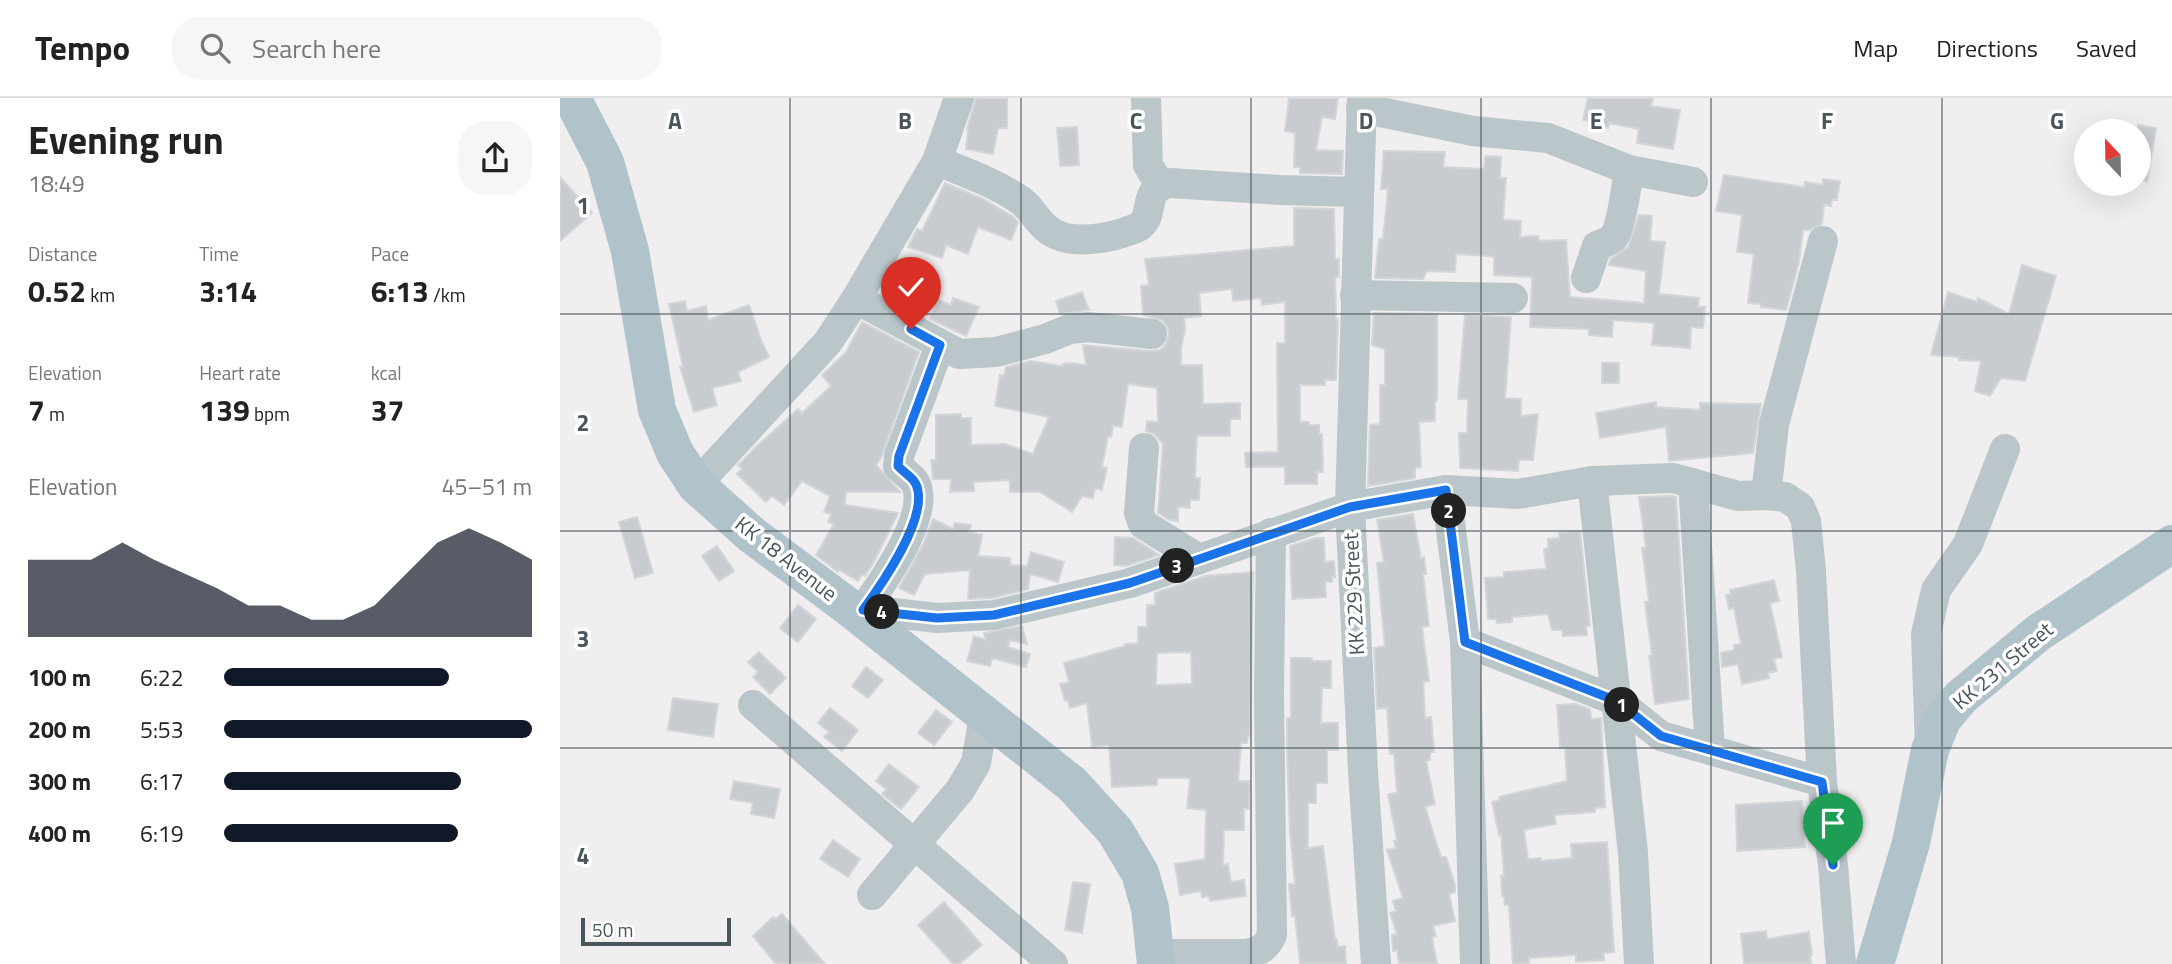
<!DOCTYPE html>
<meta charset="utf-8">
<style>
:root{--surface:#fff;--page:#f6f6f6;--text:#222;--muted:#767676;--line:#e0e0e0;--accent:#111827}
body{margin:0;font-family:"Titillium Web",sans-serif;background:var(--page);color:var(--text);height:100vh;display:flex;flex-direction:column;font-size:26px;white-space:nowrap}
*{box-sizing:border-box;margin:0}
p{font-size:23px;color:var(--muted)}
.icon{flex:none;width:38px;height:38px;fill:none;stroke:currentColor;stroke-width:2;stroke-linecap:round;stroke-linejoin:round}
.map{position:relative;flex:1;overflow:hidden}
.side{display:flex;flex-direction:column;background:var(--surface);width:560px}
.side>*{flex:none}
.needle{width:46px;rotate:338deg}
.tools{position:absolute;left:1514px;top:21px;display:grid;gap:14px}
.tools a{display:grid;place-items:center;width:77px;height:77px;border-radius:50%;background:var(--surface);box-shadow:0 7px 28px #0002;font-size:35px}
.scale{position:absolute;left:21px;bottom:18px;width:150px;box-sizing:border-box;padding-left:7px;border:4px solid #48555a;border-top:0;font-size:19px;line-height:24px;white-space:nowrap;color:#48555a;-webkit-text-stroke:5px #fff;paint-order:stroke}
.pin{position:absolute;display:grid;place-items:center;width:60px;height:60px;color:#fff;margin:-72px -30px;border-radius:50% 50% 50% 0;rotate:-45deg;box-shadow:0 0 7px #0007}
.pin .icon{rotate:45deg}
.km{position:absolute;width:35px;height:35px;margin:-18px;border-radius:50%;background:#222;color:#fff;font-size:19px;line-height:35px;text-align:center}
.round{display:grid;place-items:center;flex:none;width:74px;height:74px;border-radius:28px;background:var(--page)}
.head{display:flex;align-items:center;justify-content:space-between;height:119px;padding:0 28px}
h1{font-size:38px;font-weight:700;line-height:52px}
.figures{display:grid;grid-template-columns:repeat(3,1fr);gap:10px;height:119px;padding:7px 28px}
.figures div{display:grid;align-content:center}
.figures b{font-size:30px;font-weight:700}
.figures small{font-size:19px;font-weight:400}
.figures p{font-size:19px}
.chart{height:196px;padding:14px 28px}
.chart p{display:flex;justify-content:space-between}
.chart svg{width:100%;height:126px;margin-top:7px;fill:var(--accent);opacity:.7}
ul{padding:0 28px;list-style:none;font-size:23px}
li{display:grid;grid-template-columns:112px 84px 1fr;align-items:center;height:52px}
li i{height:18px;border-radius:9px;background:var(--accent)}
header{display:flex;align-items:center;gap:42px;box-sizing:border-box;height:98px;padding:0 35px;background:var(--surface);border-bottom:2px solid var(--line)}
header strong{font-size:33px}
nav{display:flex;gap:38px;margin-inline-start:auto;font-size:24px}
.search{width:490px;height:63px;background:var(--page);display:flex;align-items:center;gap:18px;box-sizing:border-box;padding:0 24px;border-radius:28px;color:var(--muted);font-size:26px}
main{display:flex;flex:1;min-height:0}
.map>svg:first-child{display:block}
.building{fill:#c8ccd0;stroke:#d3d6d9;stroke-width:2;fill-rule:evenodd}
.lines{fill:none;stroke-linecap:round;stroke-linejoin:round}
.minor{stroke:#bbc6ca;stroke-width:30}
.major{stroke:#b0c3ca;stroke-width:38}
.route-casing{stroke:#fff;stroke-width:14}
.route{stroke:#1a73e8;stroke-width:9}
.grid{fill:none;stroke:#48555a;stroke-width:2;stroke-opacity:0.55}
.labels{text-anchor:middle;stroke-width:7;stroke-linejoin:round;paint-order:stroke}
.street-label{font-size:21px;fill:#48555a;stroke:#fff}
.grid-label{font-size:23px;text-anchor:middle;font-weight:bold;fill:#48555a;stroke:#fff;stroke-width:7;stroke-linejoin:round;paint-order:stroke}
</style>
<header>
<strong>Tempo</strong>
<div class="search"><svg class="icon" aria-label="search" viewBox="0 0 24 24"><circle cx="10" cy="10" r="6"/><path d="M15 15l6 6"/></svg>Search here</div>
<nav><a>Map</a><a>Directions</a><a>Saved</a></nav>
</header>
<main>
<section class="side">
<div class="head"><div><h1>Evening run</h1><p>18:49</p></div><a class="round"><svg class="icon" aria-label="share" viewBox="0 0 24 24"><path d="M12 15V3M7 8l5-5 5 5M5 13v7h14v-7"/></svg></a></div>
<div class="figures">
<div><p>Distance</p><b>0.52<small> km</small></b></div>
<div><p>Time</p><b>3:14</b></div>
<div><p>Pace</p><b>6:13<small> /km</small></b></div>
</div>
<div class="figures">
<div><p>Elevation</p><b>7<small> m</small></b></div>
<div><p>Heart rate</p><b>139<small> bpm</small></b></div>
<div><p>kcal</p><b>37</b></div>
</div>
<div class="chart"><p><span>Elevation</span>45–51 m</p>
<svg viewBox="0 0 160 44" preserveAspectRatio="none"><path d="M0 44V17L10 17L20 17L30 11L40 17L50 22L60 27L70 33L80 33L90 38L100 38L110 33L120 22L130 11L140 6L150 11L160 17V44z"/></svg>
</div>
<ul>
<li><b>100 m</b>6:22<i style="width:73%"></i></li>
<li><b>200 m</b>5:53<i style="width:100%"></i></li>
<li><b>300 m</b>6:17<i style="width:77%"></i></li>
<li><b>400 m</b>6:19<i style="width:76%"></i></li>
</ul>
</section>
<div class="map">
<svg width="1612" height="866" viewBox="0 0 1612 866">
<rect width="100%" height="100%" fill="#f0eeef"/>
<!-- building -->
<g class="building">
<path d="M416 0H447V30H438L433 56 406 51 408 34 407 31Z"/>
<path d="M729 0H778L775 21 762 19 756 52 783 53 782 76 740 75V69H734L735 35 725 33Z"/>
<path d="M1028 0H1093L1091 8 1120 12 1113 51 1077 45 1079 31 1050 25 1048 30 1029 26 1030 23 1023 22Z"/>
<path d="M1578 27 1596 30 1587 83 1578 82Z"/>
<path d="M517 29 519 67 500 68 497 30Z"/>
<path d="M824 53 885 54 883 69 924 71 925 58 941 59 940 80H946L943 122 961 123 960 139 978 138 979 143 1006 142 1010 199 1084 205 1086 173 1049 167 1051 161 1068 149 1079 117 1092 118 1090 143 1105 144 1099 196 1139 200 1138 209H1145L1143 230 1131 229 1130 250 1092 247 1094 225 1053 222 1052 239 1029 237V231L970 229 972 179 934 177V159L928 158 896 156 895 174 867 173 863 181 815 180 819 141H823L828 91H821Z"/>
<path d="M1164 77 1244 89 1245 84 1263 87V81L1280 83 1277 102H1272L1271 108 1264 107 1262 126 1250 132H1243L1239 164 1226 212 1201 209V206L1188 205 1194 156 1177 154 1182 117 1156 113Z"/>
<path d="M0 79 32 115 0 143Z"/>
<path d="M385 85 423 101 452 118 458 124 451 142 418 129 408 156 386 147 382 160 348 149 357 131 362 133Z"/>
<path d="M734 110 774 111 775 161H779V179H775L776 221H778L776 282H765V287H740V324H749V327H759V336H762L763 374H757V386H725V369H686L685 355 718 354 717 245H725V204L702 207 701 200 673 203 672 191 639 195 641 218 624 220 625 231 621 250V267H642L643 306 680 305V321H670V338H637L635 380H640L639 402H630V410L618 409V423L610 422 598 415 603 346 594 336 586 333 587 323 598 324 597 290 568 286 562 329 553 328 551 339 548 338 542 369 547 370 542 392 535 390 533 400 522 398 512 414 480 394H450V382L414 384V393L390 394 391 381H373L371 362H376V317L401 316V320H411V347L445 346 473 356 489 319 435 308 440 277 444 278 446 269 471 263 502 268V266L512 265 526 267 523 247 590 253 600 252 606 246 609 237 608 230 602 222 583 217 581 188 589 187 585 161 734 148Z"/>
<path d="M1462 167 1496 178 1465 283 1441 280 1430 298 1415 293 1421 263 1399 262 1400 259 1371 257 1388 194 1417 204 1418 200 1449 216Z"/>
<path d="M522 194 529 212 500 216 496 203Z"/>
<path d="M393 200 419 209 406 238 370 221 379 202 391 207Z"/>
<path d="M125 203 127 213 146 208 148 222 189 207 199 235H198L209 259 178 274 181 283 152 290 157 307 134 314 120 269H123L109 206Z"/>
<path d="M814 215 877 216V302H875V323L859 324 861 369 855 370V380L808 388 810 327 820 326V287H825V251L812 247Z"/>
<path d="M905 217 951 219 945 300 961 301V318L978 316 973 362H959L958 373 900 370 899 335H907L908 301H898Z"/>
<path d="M302 224 359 254 321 360 316 367 340 394H286L285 407 338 415 315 462 305 478 302 476 298 483 279 472 278 474 256 457 274 426 268 424 271 416 264 414 270 398 242 383 224 407 212 398 206 404 177 376 182 371 178 367 197 348 238 311 242 315 271 288 262 277 286 254Z"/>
<rect x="1042" y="265" width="17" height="20"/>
<path d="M1096 304V309L1140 312V305L1201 306 1193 355 1109 363 1106 329 1040 340 1036 315Z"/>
<path d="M1111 398 1116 399 1129 601 1095 606 1089 558 1092 557 1085 504 1089 503 1082 450H1086L1079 399Z"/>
<path d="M853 416 861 460 864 459 866 476H863L869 528 862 529 869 583 863 584 865 620 871 619 874 654H870V662L866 663 875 706 865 709 881 759H886L895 787V794L889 796 895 823 873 828 876 838 872 839 877 866H839L837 852 833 853 832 837 837 836 830 815 836 813 833 803 843 800 827 752 836 750 834 743H837L828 696 837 695 834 656H830L827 610 817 611 814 550 825 548 817 465 824 464 817 422Z"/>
<path d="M77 419 93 475 75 480 59 424Z"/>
<path d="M373 421 393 431 395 425 411 427 409 434 422 437 418 458 450 460V467L467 468 471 454 504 464 498 484 470 476 468 491 432 500 408 501 410 472 365 476 354 497 339 490 364 445Z"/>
<path d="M1020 433 1030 528H1026L1027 537 1003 538 1002 532H992L988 516 952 519V524L937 525 936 521H928L925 480 944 479V474L986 471 984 451H988V441L999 440V435Z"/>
<path d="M555 439 573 440 599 457 566 468 554 467Z"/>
<path d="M755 440H764L765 464 774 463 775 479H772V484H765L766 499 732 501 730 448Z"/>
<path d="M157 448 174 473 159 483 142 458Z"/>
<path d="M693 474 690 638 688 637 687 645H681L678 683H690L689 711H684V732H664L663 767 668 766 671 784 684 782 686 798 650 803 649 798 642 799 641 793 620 797 615 766 645 761 646 712 627 710 630 680H597V687L552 689 549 647 532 649 527 605 510 610 508 602 505 603 500 586 509 584 504 565 565 548V546L578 545V529H587V507H595V495L645 478ZM631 554 632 586 596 587 597 555Z"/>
<path d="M1214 482 1219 503 1210 505 1222 559 1214 561 1217 573 1208 575 1209 580 1182 586 1178 566 1162 569 1161 555 1174 552V547L1181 546 1174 510 1169 511 1166 497 1171 496 1170 492Z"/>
<path d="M238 507 256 521 238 544 220 530Z"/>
<path d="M462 528 467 546 450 542 448 549 470 556 466 569 432 560 430 568 407 563 414 538 426 542 424 535Z"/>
<path d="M199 554 226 580 210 596 193 579 198 574 188 564Z"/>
<path d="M731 560H752V563H771V590H762L761 625H778V652H767V685H756V705H748V750L763 748 775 842H777L778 849 785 848 786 866H740L735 818H732L729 788V786H735L730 735 727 652V620H731Z"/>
<path d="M306 569 323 582 308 600 292 588Z"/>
<path d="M113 600 158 606 153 639 108 632Z"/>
<path d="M1015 606 1030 611 1031 621 1041 620 1045 709 1035 710V714L994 717 996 726 964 732 968 761 981 760V763L1012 760 1011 746 1047 744 1054 854 1044 855V862L1016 864V857L969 860V866H953L949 807H945L944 798H942L941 778H944L941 736 939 737 932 704 940 702 939 699 1007 683 1005 650H1000L997 607Z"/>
<path d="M270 610 298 632 282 653 264 639 269 634 258 625Z"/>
<path d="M376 612 392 624 374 647 358 635Z"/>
<path d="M329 666 359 689 341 711 322 696 326 691 316 683Z"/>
<path d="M174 683 220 691 214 720 191 716 193 705 170 701Z"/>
<path d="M1242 703 1245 749 1177 753 1176 707Z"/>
<path d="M273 742 300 761 288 779 260 761Z"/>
<path d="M513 784 530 786 522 835 505 832Z"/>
<path d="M384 804 422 847 399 866H393L358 827Z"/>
<path d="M222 816 265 866H216L193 838 213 819 216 821Z"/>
<path d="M1206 833 1207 841 1249 834 1252 857 1250 858 1251 866H1184L1181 836Z"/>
</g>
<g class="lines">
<!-- minor -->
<g class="minor">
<path d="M586 0 588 67 600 87"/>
<path d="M802 0 790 409 803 673 816 866"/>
<path d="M801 10 913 33 988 40 1069 72 1133 84"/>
<path d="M377 63C405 74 435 85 460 102 471 109 476 122 486 130 507 149 548 141 574 131 599 122 578 91 610 85L719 92 797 94"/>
<path d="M1026 180 1037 148C1042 146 1049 143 1053 140 1061 131 1067 85 1069 72"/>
<path d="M795 197 953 200"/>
<path d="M296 201 399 256 436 254 485 241 510 231 528 229 592 236"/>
<path d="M584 350 579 415 583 426 639 461"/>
<path d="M1032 383 1073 755 1079 866"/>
<path d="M1133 385 1150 652"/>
<path d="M136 387 268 244 296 201 377 63 399 0"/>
<path d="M886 392 905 544 915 866"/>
<path d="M1206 397 1214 326 1263 143"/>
<path d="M290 510 377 520 434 517 570 485 790 409 886 392 958 396 1032 383 1113 380 1178 398 1206 397 1225 399 1240 409 1246 423 1251 473 1262 684 1273 767 1281 866"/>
<path d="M303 511C322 486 364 425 358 393 356 380 346 377 338 368L339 358 380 247"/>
<path d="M905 544 1057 603 1101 638 1262 684"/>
<path d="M193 607 493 866"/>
<path d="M1370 648 1366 536 1376 492 1408 446 1445 351"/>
<path d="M312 797 400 692 416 665 424 618"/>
<path d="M596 856H686C700 853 706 850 712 837L709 596 711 435"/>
</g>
<!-- major -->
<g class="major">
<path d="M12 0 45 64 70 153 97 312 115 355 136 387 192 437 290 510 512 686 555 733 580 775 590 810 596 866"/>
<path d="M1315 866 1351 745 1370 652 1382 622 1401 599 1478 535 1612 446"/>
</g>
</g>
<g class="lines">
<!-- route casing -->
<g class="route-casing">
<path id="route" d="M351 231 380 247 339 358 338 368C346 377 356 380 358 393 364 425 322 486 303 512L377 520 434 517 570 485 790 409 886 392 905 544 1057 603 1101 638 1262 684 1273 767"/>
</g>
<!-- route -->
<use href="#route" class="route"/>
</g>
<!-- grid -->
<path class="grid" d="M230 0V866M461 0V866M691 0V866M921 0V866M1151 0V866M1382 0V866M0 216H1612M0 433H1612M0 650H1612"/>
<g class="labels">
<!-- street labels -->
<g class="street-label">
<text transform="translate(226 461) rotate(38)" y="7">KK 18 Avenue</text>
<text transform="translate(794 496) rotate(-93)" y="7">KK 229 Street</text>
<text transform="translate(1443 568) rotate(-40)" y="7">KK 231 Street</text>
</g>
</g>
<g class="grid-label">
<text x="115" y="31">A</text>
<text x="345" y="31">B</text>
<text x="576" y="31">C</text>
<text x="806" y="31">D</text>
<text x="1036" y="31">E</text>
<text x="1267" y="31">F</text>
<text x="1497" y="31">G</text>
<text x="23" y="116">1</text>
<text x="23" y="333">2</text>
<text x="23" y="549">3</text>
<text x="23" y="766">4</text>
</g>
</svg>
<div class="tools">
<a><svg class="needle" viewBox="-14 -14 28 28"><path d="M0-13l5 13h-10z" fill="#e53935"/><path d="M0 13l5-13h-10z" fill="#767676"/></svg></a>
</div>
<div class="scale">50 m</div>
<div class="pin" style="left:1273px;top:767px;background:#1e9e55"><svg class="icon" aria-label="arrive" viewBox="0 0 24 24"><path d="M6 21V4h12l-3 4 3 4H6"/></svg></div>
<div class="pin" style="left:351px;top:231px;background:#d93025"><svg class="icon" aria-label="check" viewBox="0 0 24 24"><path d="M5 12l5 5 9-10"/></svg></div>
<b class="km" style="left:1062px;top:607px">1</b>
<b class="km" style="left:889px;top:413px">2</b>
<b class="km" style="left:617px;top:468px">3</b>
<b class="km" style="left:322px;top:514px">4</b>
</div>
</main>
